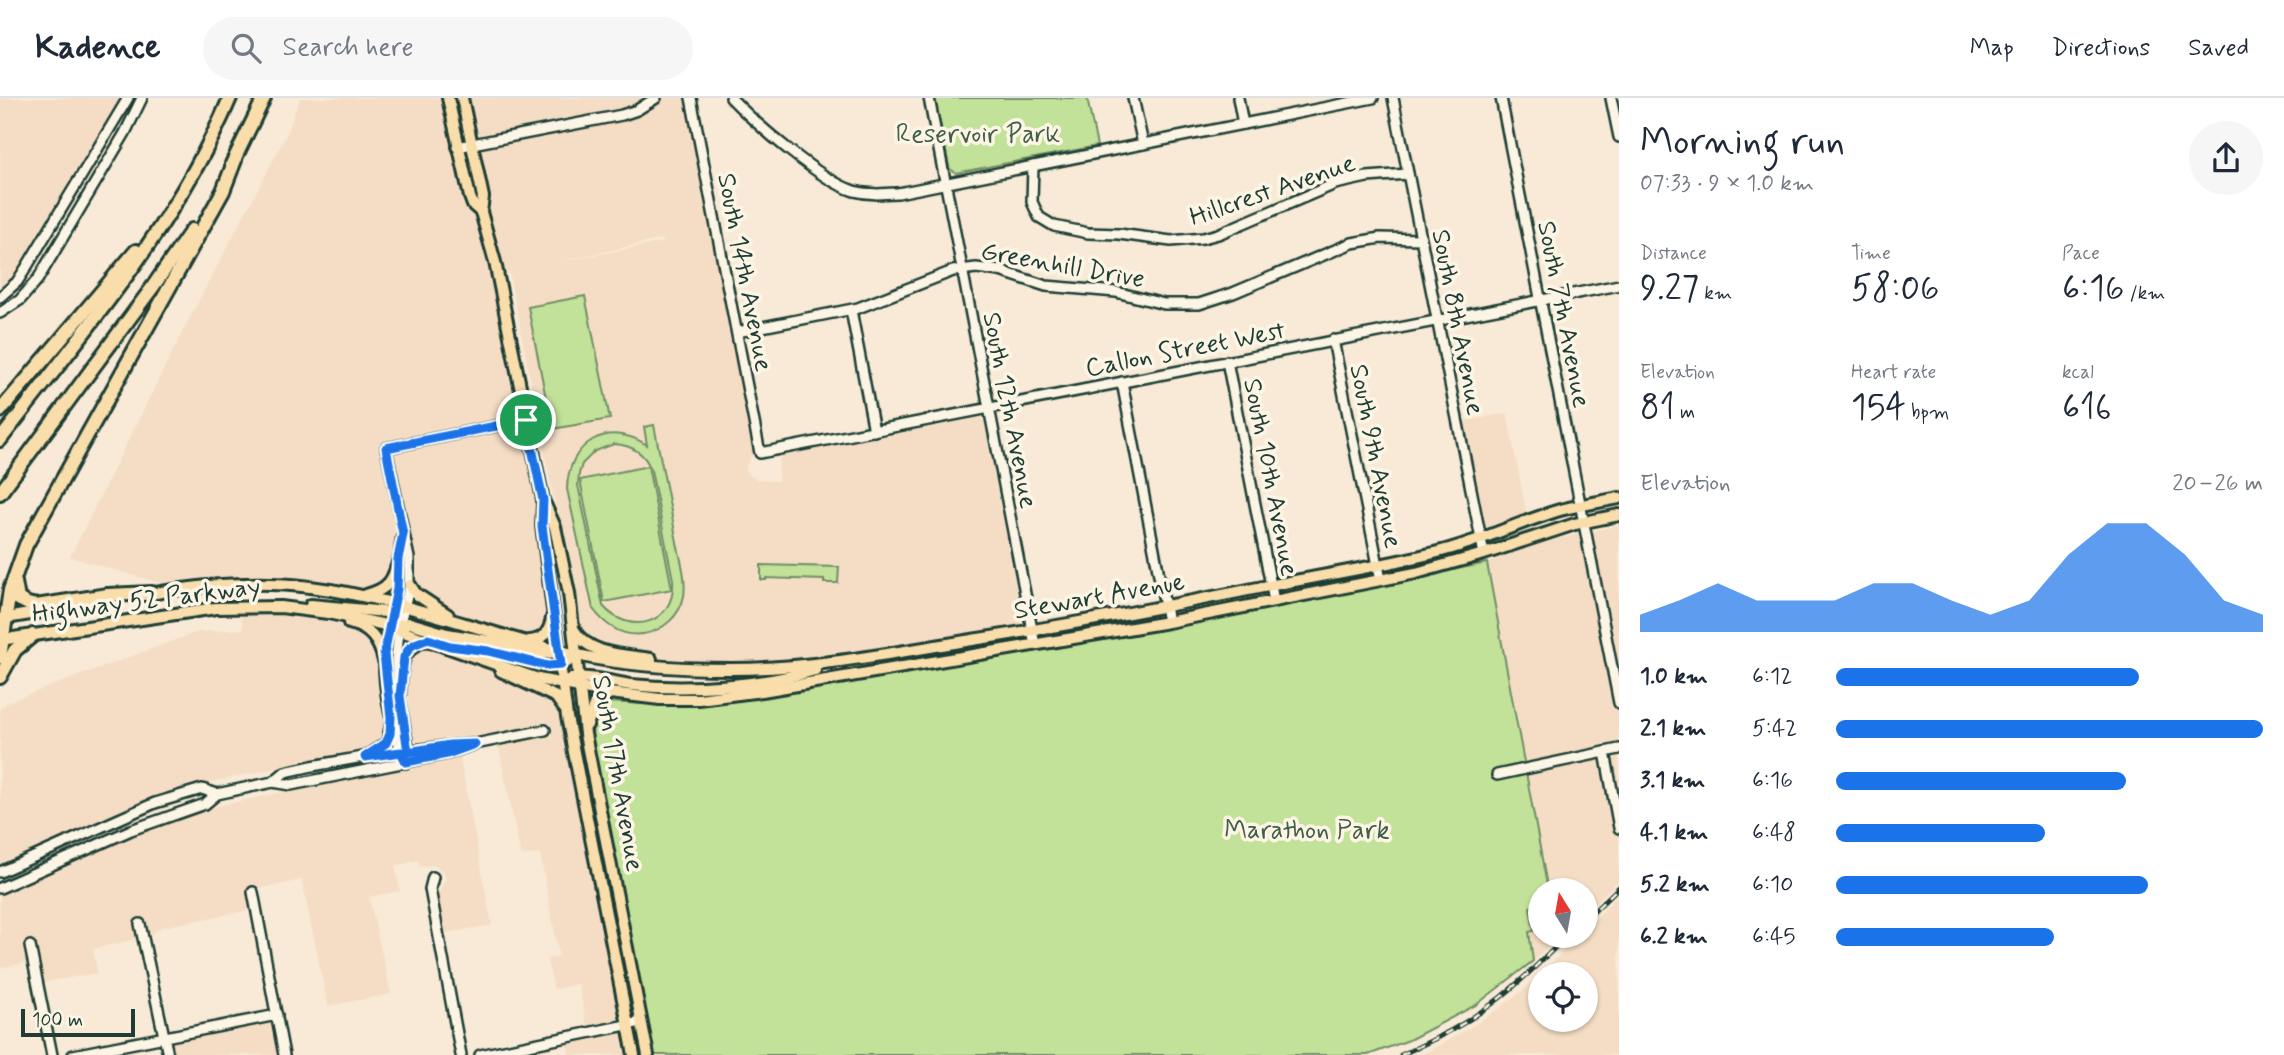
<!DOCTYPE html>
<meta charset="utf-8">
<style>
:root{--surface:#fff;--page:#f6f6f7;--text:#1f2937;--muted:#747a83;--line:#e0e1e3;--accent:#1a73e8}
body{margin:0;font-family:Mynerve,sans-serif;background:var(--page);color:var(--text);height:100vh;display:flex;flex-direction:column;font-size:26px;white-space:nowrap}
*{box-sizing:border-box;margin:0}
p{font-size:23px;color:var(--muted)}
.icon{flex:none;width:38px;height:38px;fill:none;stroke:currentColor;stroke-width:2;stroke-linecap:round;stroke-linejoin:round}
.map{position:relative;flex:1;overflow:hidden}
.drawer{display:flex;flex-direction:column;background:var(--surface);width:665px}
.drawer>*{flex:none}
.needle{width:46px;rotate:349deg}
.tools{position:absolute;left:1528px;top:780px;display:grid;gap:14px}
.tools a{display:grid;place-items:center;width:70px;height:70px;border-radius:50%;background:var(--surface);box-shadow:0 2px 5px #0004;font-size:35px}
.scale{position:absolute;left:21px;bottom:18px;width:114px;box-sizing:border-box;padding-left:7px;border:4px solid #1f3d34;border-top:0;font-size:19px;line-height:24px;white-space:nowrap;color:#1f3d34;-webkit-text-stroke:5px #fcf5e5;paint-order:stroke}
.pin{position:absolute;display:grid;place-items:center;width:60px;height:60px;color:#fff;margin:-30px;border:4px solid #fff;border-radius:50%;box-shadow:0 2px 7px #0007}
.round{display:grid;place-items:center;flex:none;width:74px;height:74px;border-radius:37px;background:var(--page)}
.summary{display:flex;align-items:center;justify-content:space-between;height:119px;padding:0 21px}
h1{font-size:38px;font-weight:600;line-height:52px}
.figures{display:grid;grid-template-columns:repeat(3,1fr);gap:10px;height:119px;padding:7px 21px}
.figures div{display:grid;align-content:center}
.figures b{font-size:35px;font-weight:600}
.figures small{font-size:19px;font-weight:400}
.figures p{font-size:19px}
.chart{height:196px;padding:14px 21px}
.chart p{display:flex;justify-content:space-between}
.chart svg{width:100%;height:126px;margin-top:7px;fill:var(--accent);opacity:.7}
ul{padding:0 21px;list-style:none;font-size:23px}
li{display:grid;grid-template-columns:112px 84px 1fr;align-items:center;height:52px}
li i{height:18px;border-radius:9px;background:var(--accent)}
header{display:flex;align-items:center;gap:42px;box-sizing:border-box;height:98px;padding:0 35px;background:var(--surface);border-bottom:2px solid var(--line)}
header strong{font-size:33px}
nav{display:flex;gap:38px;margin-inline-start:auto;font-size:24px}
.search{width:490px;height:63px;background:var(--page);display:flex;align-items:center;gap:18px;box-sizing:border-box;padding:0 24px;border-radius:38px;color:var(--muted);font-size:26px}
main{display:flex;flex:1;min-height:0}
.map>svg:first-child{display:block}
.built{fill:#f4ddc4;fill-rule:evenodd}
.green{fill:#c2e199;stroke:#708f66;stroke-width:2;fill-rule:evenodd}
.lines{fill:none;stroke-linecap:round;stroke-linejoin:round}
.minor-casing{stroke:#1f3d34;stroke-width:14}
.major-casing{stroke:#1f3d34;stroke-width:16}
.highway-casing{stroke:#1f3d34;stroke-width:18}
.minor{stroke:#fcf5e5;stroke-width:9}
.major{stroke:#f9deab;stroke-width:10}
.highway{stroke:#f9deab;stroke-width:12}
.rail-casing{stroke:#1f3d34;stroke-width:5}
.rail{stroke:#fcf5e5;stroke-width:2.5;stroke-dasharray:8;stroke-linecap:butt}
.route-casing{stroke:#fff;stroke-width:14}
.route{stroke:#1a73e8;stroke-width:9}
.labels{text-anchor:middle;stroke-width:7;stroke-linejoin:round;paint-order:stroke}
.park-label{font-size:26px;fill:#405e48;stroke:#fcf5e5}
.street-label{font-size:26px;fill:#1f3d34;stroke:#fcf5e5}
</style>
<header>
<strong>Kadence</strong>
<div class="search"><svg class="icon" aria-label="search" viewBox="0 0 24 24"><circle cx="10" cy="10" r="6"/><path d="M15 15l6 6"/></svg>Search here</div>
<nav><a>Map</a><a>Directions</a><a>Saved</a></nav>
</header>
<main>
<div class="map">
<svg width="1619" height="957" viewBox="0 0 1619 957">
<rect width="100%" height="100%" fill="#f8ead6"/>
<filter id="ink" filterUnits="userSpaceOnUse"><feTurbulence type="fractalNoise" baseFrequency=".0143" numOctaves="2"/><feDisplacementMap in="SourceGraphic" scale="14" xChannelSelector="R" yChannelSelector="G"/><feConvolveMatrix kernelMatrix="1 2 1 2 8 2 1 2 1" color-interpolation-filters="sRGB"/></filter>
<g filter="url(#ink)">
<!-- built -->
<g class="built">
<path d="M0 0H123L109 24 93 44 55 115 18 176 0 193Z"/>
<path d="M300 0H691L723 164 721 184 753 349V355L746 368 747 375 757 382 778 383 779 361 782 358 981 319 984 324 1021 516V525L1015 529 840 558 766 565 699 566 618 554 598 547 583 534 578 523 509 174 498 177 543 402 559 553 311 489 182 491 70 459 185 229 286 38ZM662 141 663 144 558 164Z"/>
<path d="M1507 315 1527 417 1487 429 1483 425 1477 400 1462 324Z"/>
<path d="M1619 427V782L1586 814V793H1548L1487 465 1543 444Z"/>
<path d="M241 515 300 516 352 530 371 541 379 556 387 622 386 639 372 651 219 682 147 702 0 768V610L11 603 197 534 243 531Z"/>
<path d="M423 548 437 550 484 568 553 601 559 609 628 957H569L566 942 589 938 578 886 554 891 547 861 559 858 540 756 521 758 496 635 456 640 492 827 440 836 436 800 446 780 443 773 434 767 420 769 418 762 395 768 400 793 369 799 391 896 328 908 302 782 247 793 250 812 162 829 148 838 93 851 97 875 40 885 36 863 0 870V796L135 736 189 714 417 666 411 632 405 573 408 559Z"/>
<path d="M1619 796V957H1422L1471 929 1500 910 1527 889 1579 838H1586V831ZM1540 877H1586V922H1540Z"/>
<path d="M1540 807V838H1559L1533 863 1529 834 1534 832 1530 809Z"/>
<path d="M267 924 272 926 279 957H173L171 945 174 942Z"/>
</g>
<!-- green -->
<g class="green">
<path d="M935 0H1087L1097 48 956 75 950 71 949 68Z"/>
<path d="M585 198 610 321 552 331 528 209Z"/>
<path d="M654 327C661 364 669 402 676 439 679 457 687 479 684 498 680 518 663 533 643 536 621 539 605 527 593 511L567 391C568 345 607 321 647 347L644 329ZM614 346C631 347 645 355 651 372L673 482C676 526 630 539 603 508L578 387 579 376 582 366 595 353Z"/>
<path d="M648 368 672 491 604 504 580 382Z"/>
<path d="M1487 465 1548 793H1540V807L1530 809 1534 833 1529 834 1533 863 1476 907 1409 942 1368 957H654L592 643 593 617 596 611 606 604 666 607 744 601 1057 550Z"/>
<path d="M761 467 839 469 838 485H824V482L766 480V482H761Z"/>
</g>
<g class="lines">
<!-- minor casing -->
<g class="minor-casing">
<g id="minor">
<path d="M691 0 760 355 1619 187"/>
<path d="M731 0C755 25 821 83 854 93 869 97 882 96 898 95L1373 0"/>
<path d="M929 0 1035 547"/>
<path d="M1133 0 1143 46"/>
<path d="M1238 0 1243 26"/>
<path d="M1393 0 1484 456"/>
<path d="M1501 0 1619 605"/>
<path d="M1611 0 1619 39"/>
<path d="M457 49 622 17 637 12 656 0"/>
<path d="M1033 68 1032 104 1039 119 1054 128 1088 135 1119 136 1171 143 1203 140 1218 136 1335 86 1367 79 1408 76"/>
<path d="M0 199 17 184 26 170 128 0"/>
<path d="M851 212 874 333"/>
<path d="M0 215 20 202 38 181 125 35 142 0"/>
<path d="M737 234 858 210 953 173 976 170 1000 173 1046 188 1116 194 1164 206H1199L1233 195 1352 145 1380 140 1421 141"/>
<path d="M1333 242 1381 482"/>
<path d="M1227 263 1274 503"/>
<path d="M1122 284 1168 524"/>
<path d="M402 438C398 456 400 474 397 492 394 512 387 531 385 551 381 585 391 626 402 658"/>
<path d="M1605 654 1619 730"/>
<path d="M369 656 387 644 391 625"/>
<path d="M406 665 408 649 398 590 396 561 400 525 409 490V460L386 350 526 322"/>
<path d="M1497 677 1619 651"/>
<path d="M273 684 285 674 312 668 369 658 445 648 475 646 545 632"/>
<path d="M0 774 155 705 202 691 217 696"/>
<path d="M433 779 430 791 461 957"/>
<path d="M0 790 131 732 205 706 217 696 273 684 291 687 447 656 475 646"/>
<path d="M253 794 284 957"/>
<path d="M140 826 168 957"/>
<path d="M30 848 52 957"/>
<path d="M73 957 277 917"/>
<path d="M480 957 641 924"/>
</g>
</g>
<!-- major casing -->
<g class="major-casing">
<g id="major">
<path d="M448 0 470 99 473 107 481 114"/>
<path d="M462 0 483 99 481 114 495 164 543 402 555 429 569 495 585 636 648 957"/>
<path d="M543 405 542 428 567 619 634 957"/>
<path d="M410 487 416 496 448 517"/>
<path d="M144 497C199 487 254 482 310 489 400 500 485 536 573 556 624 568 678 571 731 571 816 571 901 553 985 540 1080 525 1174 507 1268 488 1325 477 1382 468 1438 454 1480 444 1519 424 1560 412 1579 407 1599 404 1619 400"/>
<path d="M366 497C389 491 393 483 399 461"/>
<path d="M311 507 386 514 405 508"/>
<path d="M0 521 84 507"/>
<path d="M349 525C370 530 379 542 384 563"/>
<path d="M389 528 410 525 447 536 494 544 539 556 556 554"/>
<path d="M574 532C588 557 625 557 651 561"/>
<path d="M0 542 216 510 281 509 328 515 381 526 538 581 610 595 660 601H699L762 593 1168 524 1416 475 1484 456 1575 426 1619 417"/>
<path d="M529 543C544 542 550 533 552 520"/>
<path d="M469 550 551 568 566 565 577 557"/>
<path d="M501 573 556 599 564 610"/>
<path d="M563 586C576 572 613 585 631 587 687 593 761 588 815 572"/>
<path d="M399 599C403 569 396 553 428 541"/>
<path d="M587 627 595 605 610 595"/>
</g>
</g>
<!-- highway casing -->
<g class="highway-casing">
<g id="highway">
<path d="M232 66 264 0"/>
<path d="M0 313 136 153"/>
<path d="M0 342C84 233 176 128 230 0"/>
<path d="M0 395 152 190 192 132"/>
<path d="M15 484 18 501 28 506 36 508 108 497 152 495"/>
<path d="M0 559 10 492 26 447 223 93 235 62"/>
<path d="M0 579 15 552 33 537"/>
</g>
</g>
<!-- minor -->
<use href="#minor" class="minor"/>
<!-- major -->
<use href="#major" class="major"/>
<!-- highway -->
<use href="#highway" class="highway"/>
<!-- rail casing -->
<g class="rail-casing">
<g id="rail">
<path d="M1586 821 1619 789"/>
<path d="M1401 957C1429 944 1457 931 1482 913 1513 892 1540 864 1567 838"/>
</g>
</g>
<!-- rail -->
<use href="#rail" class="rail"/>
</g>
</g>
<g class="lines" filter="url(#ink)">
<!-- route casing -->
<g class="route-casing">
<path id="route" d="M526 322 543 402 542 428 561 567 548 568 488 553 450 548 428 541 415 546 410 549 404 559 400 598 408 654 450 647 475 646 447 656 406 664 401 654 365 659 386 645 390 636 391 619 384 556 397 491 398 461 403 436 386 350Z"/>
</g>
<!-- route -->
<use href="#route" class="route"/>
</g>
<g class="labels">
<!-- park labels -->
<g class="park-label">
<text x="978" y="44">Reservoir Park</text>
<text x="1307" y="740">Marathon Park</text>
</g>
<!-- street labels -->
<g class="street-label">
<text transform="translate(1272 91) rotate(-19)" y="9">Hillcrest Avenue</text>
<text transform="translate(1063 166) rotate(10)" y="9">Greenhill Drive</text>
<text transform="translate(746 174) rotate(79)" y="9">South 14th Avenue</text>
<text transform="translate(1565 216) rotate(79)" y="9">South 7th Avenue</text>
<text transform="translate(1459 224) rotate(79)" y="9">South 8th Avenue</text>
<text transform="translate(1185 250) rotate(-11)" y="9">Callon Street West</text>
<text transform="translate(1011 312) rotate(79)" y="9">South 12th Avenue</text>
<text transform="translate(1377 358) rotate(79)" y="9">South 9th Avenue</text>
<text transform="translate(1272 379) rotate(79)" y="9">South 10th Avenue</text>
<text transform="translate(1099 497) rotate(-10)" y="9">Stewart Avenue</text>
<text transform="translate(146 501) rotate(-7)" y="9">Highway 52 Parkway</text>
<text transform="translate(619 675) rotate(80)" y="9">South 17th Avenue</text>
</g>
</g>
</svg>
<div class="tools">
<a><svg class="needle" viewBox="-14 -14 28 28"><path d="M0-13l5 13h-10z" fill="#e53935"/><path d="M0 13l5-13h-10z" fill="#747a83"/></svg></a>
<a><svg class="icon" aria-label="locate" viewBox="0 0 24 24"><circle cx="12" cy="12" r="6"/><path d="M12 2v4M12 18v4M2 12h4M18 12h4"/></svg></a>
</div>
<div class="scale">100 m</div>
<div class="pin" style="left:526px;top:322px;background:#1e9e55"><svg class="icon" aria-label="arrive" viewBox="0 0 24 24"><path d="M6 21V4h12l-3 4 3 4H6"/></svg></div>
</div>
<section class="drawer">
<div class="summary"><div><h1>Morning run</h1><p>07:33 · 9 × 1.0 km</p></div><a class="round"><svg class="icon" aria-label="share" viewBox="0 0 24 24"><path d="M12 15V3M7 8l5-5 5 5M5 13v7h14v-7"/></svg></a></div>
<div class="figures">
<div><p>Distance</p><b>9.27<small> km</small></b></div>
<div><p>Time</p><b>58:06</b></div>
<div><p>Pace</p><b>6:16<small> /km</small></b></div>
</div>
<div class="figures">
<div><p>Elevation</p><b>81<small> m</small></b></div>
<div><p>Heart rate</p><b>154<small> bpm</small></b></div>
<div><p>kcal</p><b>616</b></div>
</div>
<div class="chart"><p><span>Elevation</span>20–26 m</p>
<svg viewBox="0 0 160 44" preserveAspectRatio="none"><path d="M0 44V38L10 33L20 27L30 33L40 33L50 33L60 27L70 27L80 33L90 38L100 33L110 17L120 6L130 6L140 17L150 33L160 38V44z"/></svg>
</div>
<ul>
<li><b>1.0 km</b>6:12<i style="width:71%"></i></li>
<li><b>2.1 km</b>5:42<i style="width:100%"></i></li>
<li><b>3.1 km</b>6:16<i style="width:68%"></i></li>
<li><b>4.1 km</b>6:48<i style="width:49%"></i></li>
<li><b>5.2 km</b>6:10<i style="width:73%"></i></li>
<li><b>6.2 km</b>6:45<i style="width:51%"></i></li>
</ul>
</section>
</main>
